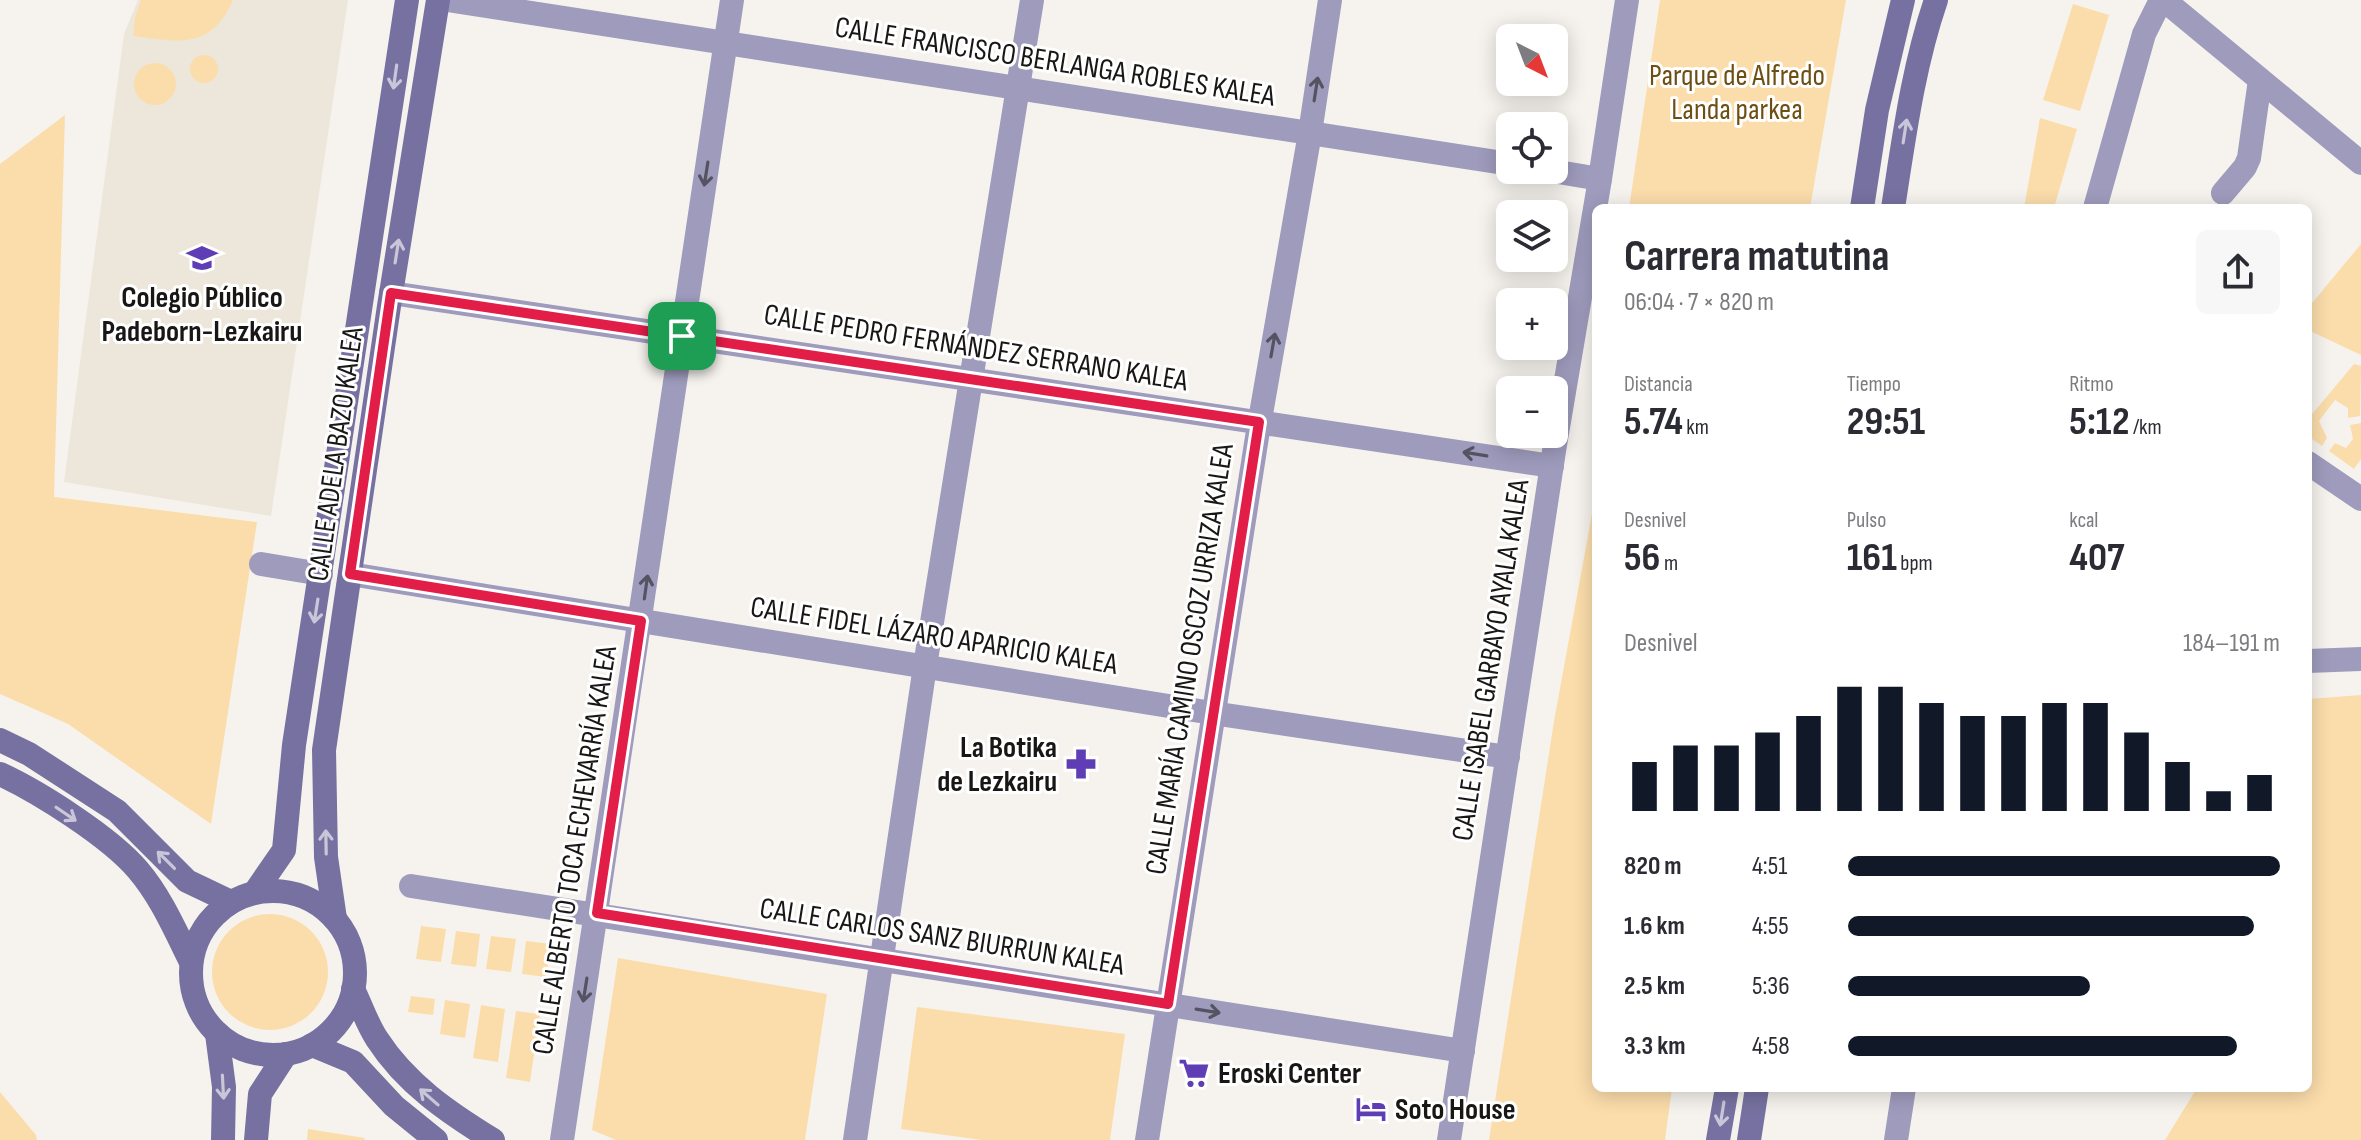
<!DOCTYPE html>
<html lang="es">
<meta charset="utf-8">
<style>
:root{--surface:#fff;--page:#f7f7f7;--text:#2b2b33;--muted:#7c7c81;--accent:#111827}
body{margin:0;font-family:"Sofia Sans Condensed",sans-serif;background:var(--page);color:var(--text);height:100vh;display:flex;flex-direction:column;font-size:30px;white-space:nowrap}
*{box-sizing:border-box;margin:0}
p{font-size:26px;color:var(--muted)}
.icon{flex:none;width:44px;height:44px;fill:none;stroke:currentColor;stroke-width:2;stroke-linecap:round;stroke-linejoin:round}
.map{position:relative;flex:1;overflow:hidden}
.panel{position:absolute;left:1592px;top:204px;width:720px;height:888px;display:flex;flex-direction:column;background:var(--surface);border-radius:12px;box-shadow:0 4px 20px #0003}
.panel>*{flex:none}
.needle{width:52px;rotate:138deg}
.fabs{position:absolute;left:1496px;top:24px;display:grid;gap:16px}
.fabs a{display:grid;place-items:center;width:72px;height:72px;border-radius:12px;background:var(--surface);box-shadow:0 4px 20px #0003;font-size:40px}
.pin{position:absolute;display:grid;place-items:center;width:68px;height:68px;color:#fff;margin:-34px;border-radius:16px;box-shadow:0 4px 12px #0006}
.round{display:grid;place-items:center;flex:none;width:84px;height:84px;border-radius:12px;background:var(--page)}
.overview{display:flex;align-items:center;justify-content:space-between;height:136px;padding:0 32px}
h1{font-size:44px;font-weight:700;line-height:60px}
.figures{display:grid;grid-template-columns:repeat(3,1fr);gap:12px;height:136px;padding:8px 32px}
.figures div{display:grid;align-content:center}
.figures b{font-size:40px;font-weight:700}
.figures small{font-size:22px;font-weight:400}
.figures p{font-size:22px}
.chart{height:224px;padding:16px 32px}
.chart p{display:flex;justify-content:space-between}
.chart svg{width:100%;height:144px;margin-top:8px;stroke:var(--accent);stroke-width:6}
ul{padding:0 32px;list-style:none;font-size:26px}
li{display:grid;grid-template-columns:128px 96px 1fr;align-items:center;height:60px}
li i{height:20px;border-radius:10px;background:var(--accent)}
.map>svg:first-child{display:block}
.built{fill:#ede6db}
.green{fill:#fbddab}
.lines{fill:none;stroke-linecap:round;stroke-linejoin:round}
.street{stroke:#9f9bbd;stroke-width:24}
.secondary{stroke:#7771a1;stroke-width:24}
.oneway{stroke:#c9c6d9}
.oneway2{stroke:#555261}
.route-casing{stroke:#fff;stroke-width:16}
.route{stroke:#e11d48;stroke-width:10}
.labels{text-anchor:middle;stroke-width:6;stroke-linejoin:round;paint-order:stroke}
.street-label{font-size:30px;fill:#181716;stroke:#fff}
.park-label{font-size:30px;fill:#6d4f14;stroke:#fff}
.poi-label{font-size:30px;font-weight:bold;fill:#181716;stroke:#fff;text-anchor:start}
</style>
<div class="map">
<svg width="2361" height="1140" viewBox="0 0 2361 1140">
<rect width="100%" height="100%" fill="#f6f3ee"/>
<!-- built -->
<path class="built" d="M138 0H348L271 516 64 482 124 34Z"/>
<!-- green -->
<g class="green">
<path d="M141 0H233C211 50 179 42 133 36L135 17Z"/>
<path d="M1660 0H1846L1810 208H1629Z"/>
<path d="M2073 4 2109 15 2080 111 2043 100Z"/>
<circle cx="204" cy="69" r="14"/>
<circle cx="155" cy="84" r="21"/>
<path d="M65 115 54 497 257 522 211 824 68 724 0 694V164Z"/>
<path d="M2040 118 2077 129 2054 208H2024Z"/>
<path d="M2361 244V355L2308 330V308Z"/>
<path d="M2354 364 2361 366 2360 416 2348 418V408L2335 400 2319 421 2327 438 2322 446 2308 436V419Z"/>
<path d="M2361 423V459L2354 469 2329 451 2335 443 2346 448 2353 439 2350 425Z"/>
<path d="M1596 492V1088H1672L1665 1140H1489L1554 721Z"/>
<path d="M2361 695V1140H2165L2197 1088H2308V699Z"/>
<circle cx="270" cy="972" r="58"/>
<path d="M421 926 446 929 441 962 416 959Z"/>
<path d="M456 931 480 934 476 967 451 964Z"/>
<path d="M491 936 516 939 511 972 486 969Z"/>
<path d="M526 941 551 944 546 977 522 974Z"/>
<path d="M618 958 827 994 805 1140H616L592 1130Z"/>
<path d="M411 996 435 999 433 1015 408 1012Z"/>
<path d="M445 1000 470 1004 465 1038 440 1034Z"/>
<path d="M481 1005 505 1009 498 1062 473 1058Z"/>
<path d="M917 1007 1125 1034 1110 1140H982L901 1129Z"/>
<path d="M516 1011 540 1014 530 1082 506 1078Z"/>
<path d="M0 1092 36 1135 37 1140H0Z"/>
<path d="M308 1129 365 1138 364 1140H307Z"/>
</g>
<g class="lines">
<!-- street -->
<g class="street">
<path d="M447 0 1510 164"/>
<path d="M2164 0 2361 163"/>
<path d="M1546 170 1600 179"/>
<path d="M2223 193 2245 167 2249 158 2260 80"/>
<path d="M2095 208 2144 34 2161 0"/>
<path d="M391 293 1552 466"/>
<path d="M2308 463 2361 499"/>
<path d="M261 564 321 574"/>
<path d="M350 574 1212 713 1508 757"/>
<path d="M2308 661 2361 659"/>
<path d="M411 886 1463 1051"/>
<path d="M562 1140 732 0"/>
<path d="M855 1140 925 666 1032 0"/>
<path d="M1147 1140 1257 437 1310 133 1330 0"/>
<path d="M1449 1140 1554 451 1600 179 1627 0"/>
<path d="M1896 1140 1904 1088"/>
</g>
<!-- secondary -->
<g class="secondary">
<path d="M1862 208 1877 110 1903 0"/>
<path d="M1893 208C1904 138 1913 67 1936 0"/>
<path d="M0 740 29 754 117 811 187 881 231 902"/>
<path d="M0 774C39 792 110 837 138 870 161 897 175 930 191 962"/>
<circle cx="273" cy="973" r="82"/>
<path d="M255 892 284 850 294 745 407 0"/>
<path d="M335 919 326 857 324 750 389 306 438 0"/>
<path d="M353 989C361 1005 367 1024 377 1039 406 1084 449 1113 493 1140"/>
<path d="M217 1034 224 1087 223 1140"/>
<path d="M312 1045 353 1062 394 1106 436 1140"/>
<path d="M256 1140 260 1094 286 1054"/>
<path d="M1718 1140 1727 1088"/>
<path d="M1749 1140 1757 1088"/>
</g>
</g>
<!-- one-way arrows -->
<defs><path id="oneway-shaft" d="M-6 0H5M1.5-3L5.5 0L1.5 3" fill="none" stroke-width="1.6" stroke-linecap="round" stroke-linejoin="round" transform="scale(2)"/></defs>
<g class="oneway">
<use href="#oneway-shaft" transform="translate(395 77) rotate(98)"/>
<use href="#oneway-shaft" transform="translate(1905 131) rotate(-81)"/>
<use href="#oneway-shaft" transform="translate(397 251) rotate(-81)"/>
<use href="#oneway-shaft" transform="translate(316 611) rotate(99)"/>
<use href="#oneway-shaft" transform="translate(66 814) rotate(34)"/>
<use href="#oneway-shaft" transform="translate(326 842) rotate(-91)"/>
<use href="#oneway-shaft" transform="translate(166 860) rotate(-135)"/>
<use href="#oneway-shaft" transform="translate(223 1087) rotate(87)"/>
<use href="#oneway-shaft" transform="translate(429 1097) rotate(-139)"/>
<use href="#oneway-shaft" transform="translate(1722 1114) rotate(99)"/>
</g>
<g class="oneway2">
<use href="#oneway-shaft" transform="translate(1316 89) rotate(-81)"/>
<use href="#oneway-shaft" transform="translate(706 174) rotate(99)"/>
<use href="#oneway-shaft" transform="translate(1273 345) rotate(-80)"/>
<use href="#oneway-shaft" transform="translate(1475 454) rotate(-171)"/>
<use href="#oneway-shaft" transform="translate(646 587) rotate(-82)"/>
<use href="#oneway-shaft" transform="translate(585 990) rotate(99)"/>
<use href="#oneway-shaft" transform="translate(1208 1011) rotate(9)"/>
</g>
<g class="lines">
<!-- route casing -->
<g class="route-casing">
<path id="route" d="M391 293 1259 422 1168 1004 597 913 641 621 350 574Z"/>
</g>
<!-- route -->
<use href="#route" class="route"/>
</g>
<!-- icons -->
<defs>
<g id="school-bare" transform="scale(2.4)"><path d="M0-5L7-2L0 1L-7-2ZM-4 1L0 2.5L4 1V4Q0 6-4 4Z" fill="#5e3db5" stroke="#fff" stroke-width="2.5" paint-order="stroke"/></g>
<g id="pharmacy-bare" transform="scale(2.4)"><path d="M-2-6h4v4h4v4h-4v4h-4v-4h-4v-4h4Z" fill="#5e3db5" stroke="#fff" stroke-width="2.5" paint-order="stroke"/></g>
<g id="supermarket-bare" transform="scale(2.4)"><path d="M-6-5.5h2.5l.6 2H6L4.5 2H-2.5L-4.4-4H-6ZM-1.5 3.2a1.3 1.3 0 1 0 .1 0ZM3 3.2a1.3 1.3 0 1 0 .1 0Z" fill="#5e3db5" stroke="#fff" stroke-width="2.5" paint-order="stroke"/></g>
<g id="hotel-bare" transform="scale(2.4)"><path d="M-6-4.5h1.5V1H6V5H4.5V3h-9V5H-6ZM-4 0a1.8 1.8 0 1 1 3.6 0ZM.5 0V-2.5h3Q6-2.5 6 0Z" fill="#5e3db5" stroke="#fff" stroke-width="2.5" paint-order="stroke"/></g>
</defs>
<g fill-rule="evenodd">
<use href="#school-bare" x="202" y="258"/>
<use href="#pharmacy-bare" x="1081" y="764"/>
<use href="#supermarket-bare" x="1194" y="1073"/>
<use href="#hotel-bare" x="1371" y="1109"/>
</g>
<g class="labels">
<!-- street labels -->
<g class="street-label">
<text transform="translate(1055 61) rotate(9)" y="10">CALLE FRANCISCO BERLANGA ROBLES KALEA</text>
<text transform="translate(976 347) rotate(9)" y="10">CALLE PEDRO FERNÁNDEZ SERRANO KALEA</text>
<text transform="translate(335 454) rotate(-82)" y="10">CALLE ADELA BAZO KALEA</text>
<text transform="translate(934 635) rotate(9)" y="10">CALLE FIDEL LÁZARO APARICIO KALEA</text>
<text transform="translate(1189 659) rotate(-81)" y="10">CALLE MARÍA CAMINO OSCOZ URRIZA KALEA</text>
<text transform="translate(1490 660) rotate(-81)" y="10">CALLE ISABEL GARBAYO AYALA KALEA</text>
<text transform="translate(574 850) rotate(-81)" y="10">CALLE ALBERTO TOCA ECHEVARRÍA KALEA</text>
<text transform="translate(942 936) rotate(9)" y="10">CALLE CARLOS SANZ BIURRUN KALEA</text>
</g>
<!-- park labels -->
<g class="park-label">
<text x="1737" y="85">Parque de Alfredo<tspan x="1737" dy="34">Landa parkea</tspan></text>
</g>
<!-- poi labels -->
<g class="poi-label">
<text x="202" y="307" text-anchor="middle">Colegio Público<tspan x="202" dy="34">Padeborn-Lezkairu</tspan></text>
<text x="1057" y="757" text-anchor="end">La Botika<tspan x="1057" dy="34">de Lezkairu</tspan></text>
<text x="1218" y="1083">Eroski Center</text>
<text x="1395" y="1119">Soto House</text>
</g>
</g>
</svg>
<div class="fabs">
<a><svg class="needle" viewBox="-14 -14 28 28"><path d="M0-13l5 13h-10z" fill="#e53935"/><path d="M0 13l5-13h-10z" fill="#7c7c81"/></svg></a>
<a><svg class="icon" aria-label="locate" viewBox="0 0 24 24"><circle cx="12" cy="12" r="6"/><path d="M12 2v4M12 18v4M2 12h4M18 12h4"/></svg></a>
<a><svg class="icon" aria-label="layers" viewBox="0 0 24 24"><path d="M12 4l9 5-9 5-9-5zM3 14l9 5 9-5"/></svg></a>
<a>+</a>
<a>−</a>
</div>
<div class="pin" style="left:682px;top:336px;background:#1e9e55"><svg class="icon" aria-label="arrive" viewBox="0 0 24 24"><path d="M6 21V4h12l-3 4 3 4H6"/></svg></div>
<section class="panel">
<div class="overview"><div><h1>Carrera matutina</h1><p>06:04 · 7 × 820 m</p></div><a class="round"><svg class="icon" aria-label="share" viewBox="0 0 24 24"><path d="M12 15V3M7 8l5-5 5 5M5 13v7h14v-7"/></svg></a></div>
<div class="figures">
<div><p>Distancia</p><b>5.74<small> km</small></b></div>
<div><p>Tiempo</p><b>29:51</b></div>
<div><p>Ritmo</p><b>5:12<small> /km</small></b></div>
</div>
<div class="figures">
<div><p>Desnivel</p><b>56<small> m</small></b></div>
<div><p>Pulso</p><b>161<small> bpm</small></b></div>
<div><p>kcal</p><b>407</b></div>
</div>
<div class="chart"><p><span>Desnivel</span>184–191 m</p>
<svg viewBox="0 0 160 44" preserveAspectRatio="none"><path d="M5 44V29M15 44V24M25 44V24M35 44V20M45 44V15M55 44V6M65 44V6M75 44V11M85 44V15M95 44V15M105 44V11M115 44V11M125 44V20M135 44V29M145 44V38M155 44V33"/></svg>
</div>
<ul>
<li><b>820 m</b>4:51<i style="width:100%"></i></li>
<li><b>1.6 km</b>4:55<i style="width:94%"></i></li>
<li><b>2.5 km</b>5:36<i style="width:56%"></i></li>
<li><b>3.3 km</b>4:58<i style="width:90%"></i></li>
</ul>
</section>
</div>
